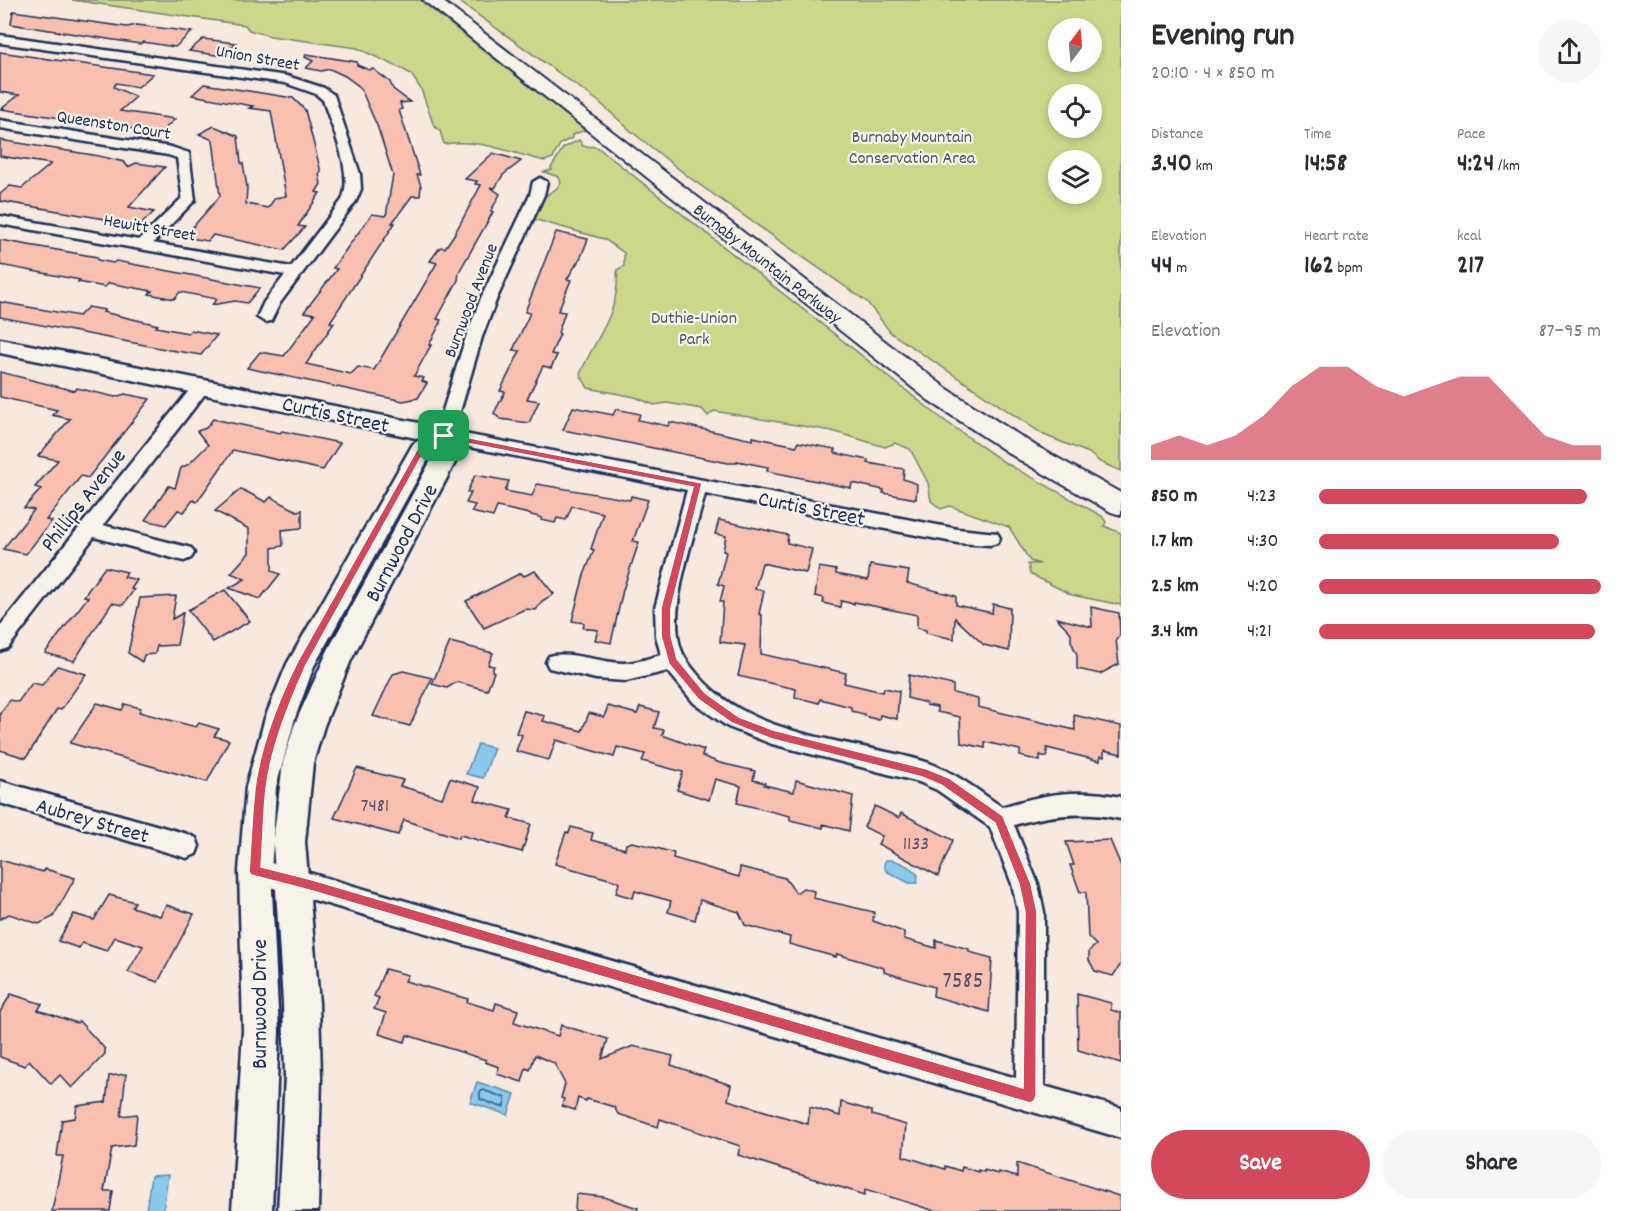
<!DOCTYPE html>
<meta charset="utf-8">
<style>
:root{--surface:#fff;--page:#f7f7f7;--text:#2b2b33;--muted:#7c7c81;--accent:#d1495b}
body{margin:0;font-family:Dekko,sans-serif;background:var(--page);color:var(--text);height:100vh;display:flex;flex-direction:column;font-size:22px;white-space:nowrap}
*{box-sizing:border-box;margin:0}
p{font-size:20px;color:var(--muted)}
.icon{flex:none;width:33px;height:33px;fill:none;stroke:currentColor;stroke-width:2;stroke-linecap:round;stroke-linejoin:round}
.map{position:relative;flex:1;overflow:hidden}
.drawer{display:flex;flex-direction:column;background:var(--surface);width:510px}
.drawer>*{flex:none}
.needle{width:39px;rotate:16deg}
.buttons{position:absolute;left:1048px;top:18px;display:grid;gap:12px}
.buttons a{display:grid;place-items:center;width:54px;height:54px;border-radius:50%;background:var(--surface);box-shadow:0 3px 9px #0003;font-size:30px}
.pin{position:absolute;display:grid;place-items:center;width:51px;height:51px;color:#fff;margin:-26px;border-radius:12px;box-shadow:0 3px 9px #0006}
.round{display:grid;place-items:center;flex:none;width:63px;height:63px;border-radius:32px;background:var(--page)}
.headline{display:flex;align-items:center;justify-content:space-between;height:102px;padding:0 30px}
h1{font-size:33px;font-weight:700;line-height:45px}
.metrics{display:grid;grid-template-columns:repeat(3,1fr);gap:9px;height:102px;padding:6px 30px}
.metrics div{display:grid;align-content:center}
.metrics b{font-size:26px;font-weight:700}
.metrics small{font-size:16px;font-weight:400}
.metrics p{font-size:16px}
.chart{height:168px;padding:12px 30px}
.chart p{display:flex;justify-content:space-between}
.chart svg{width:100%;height:108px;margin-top:6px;fill:var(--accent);opacity:.7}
.action{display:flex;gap:12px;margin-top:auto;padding:12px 30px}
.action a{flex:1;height:69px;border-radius:36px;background:var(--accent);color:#fff;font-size:24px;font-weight:700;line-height:69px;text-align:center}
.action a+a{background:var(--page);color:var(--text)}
ul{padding:0 30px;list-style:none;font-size:20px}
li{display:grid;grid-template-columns:96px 72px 1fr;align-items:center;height:45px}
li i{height:15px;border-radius:8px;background:var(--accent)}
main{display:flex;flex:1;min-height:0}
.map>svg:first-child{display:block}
.green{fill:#ccd78a;stroke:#748374;stroke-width:1.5;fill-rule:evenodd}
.water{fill:#8ac9ea;stroke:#5e8bb2;stroke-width:1.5}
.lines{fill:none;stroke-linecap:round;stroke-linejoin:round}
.shore{stroke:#476d96;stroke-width:2}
.building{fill:#f9c0af;stroke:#1b2f5e;stroke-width:1.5}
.minor-casing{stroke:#1b2f5e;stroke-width:5}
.tertiary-casing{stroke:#1b2f5e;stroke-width:5}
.secondary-casing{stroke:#1b2f5e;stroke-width:4}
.minor{fill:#f7f3e8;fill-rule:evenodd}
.tertiary{fill:#f7f3e8;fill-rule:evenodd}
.secondary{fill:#f7f3e8;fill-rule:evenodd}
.route{fill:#d1495b;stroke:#fff;stroke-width:1.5;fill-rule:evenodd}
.labels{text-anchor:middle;stroke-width:4.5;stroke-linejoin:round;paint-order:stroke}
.far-street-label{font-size:18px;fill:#1b2f5e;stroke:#f7f3e8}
.far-park-label{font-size:18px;fill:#475969;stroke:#f7f3e8}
.number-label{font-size:20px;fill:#525372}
.street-label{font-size:22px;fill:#1b2f5e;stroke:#f7f3e8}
.near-number-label{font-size:24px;fill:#525372}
</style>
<main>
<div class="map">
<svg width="1121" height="1211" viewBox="0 0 1121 1211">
<rect width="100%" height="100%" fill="#f7e9dd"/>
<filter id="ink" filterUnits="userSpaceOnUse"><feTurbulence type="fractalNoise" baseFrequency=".0167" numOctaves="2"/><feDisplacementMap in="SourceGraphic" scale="12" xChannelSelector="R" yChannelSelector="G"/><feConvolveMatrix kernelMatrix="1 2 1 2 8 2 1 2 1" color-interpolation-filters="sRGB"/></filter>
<g filter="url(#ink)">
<!-- green -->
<g class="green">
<path d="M72 0H420L585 130 572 135V138L560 144 553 158 545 161C510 153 481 138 444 144L440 131 434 126 421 89 411 74 402 69 357 48 270 36 249 30 245 25Z"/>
<path d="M457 0H1121V471L1100 462 1089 453 1044 435 891 333 867 302 690 178 631 131 598 101ZM1059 28H1092V62H1059ZM1059 94H1092V128H1059ZM1059 160H1092V194H1059Z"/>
<path d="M579 140 583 146 597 147 941 418 1004 462 1102 516 1106 522 1104 526 1121 533V605L1072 595 1030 574 1028 564H1040L1030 561 1009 527 950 506 941 509 931 501 928 483 910 449 895 443 885 447 832 431 714 411 708 416 702 409 667 403 654 405 635 397 588 388 580 374C595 338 621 312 617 270L624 266V253L604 239 533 219 545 196 556 189 561 183 559 177 544 172 552 170 551 168 563 148Z"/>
</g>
<!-- water -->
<g class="water">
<path d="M478 744 494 748 483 778 466 774Z"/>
<path d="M886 860C897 859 911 867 918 875L917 883H909L886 871 884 864Z"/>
<path d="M477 1082 515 1094 508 1115 470 1102Z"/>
<path d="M168 1175 163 1211H146L151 1176Z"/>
</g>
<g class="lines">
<!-- shore -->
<path class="shore" d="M483 1090 505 1098V1106L501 1107 480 1099V1092Z"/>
</g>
<!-- building -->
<g class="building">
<path d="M13 11 127 27 137 25 192 32 175 47 143 42 140 44 11 24Z"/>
<path d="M203 39 236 43 222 56 189 51Z"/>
<path d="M0 52 153 74 138 87 116 83 114 87 136 97 120 111 175 119 160 133 1 109 19 95 0 92Z"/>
<path d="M306 54 357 62V65L369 70 373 69 390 82 393 89 410 102 400 103 402 109 399 110 420 175H417L421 186 420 196H412L392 223H395L330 322 334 323 306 364 351 374 358 367 374 370 437 263 430 261 440 247 445 248 455 233 481 185 475 184 477 181 465 179 493 153 521 161 503 175 495 188 490 187 500 194 491 211 493 212 459 272 458 280 437 319 441 320 439 324H440L429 345H431L414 376 424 378 422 381 427 383 418 398 403 401 247 368 260 352 284 356 315 314 304 312 337 269 333 268 345 251 372 214 386 216 393 175 378 128 360 87 345 76 330 69 321 71 306 68 313 61 305 57Z"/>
<path d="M204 84 293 98 305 110 321 172 319 174 321 184 316 192 320 193 298 226 305 227 284 250 213 235 208 241 184 237 220 196 213 140 199 134 214 126 238 136 241 163H243L247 187 246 204 268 208 275 198 286 196 271 111 249 108 253 106 192 95Z"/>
<path d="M0 140 99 156 124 162 128 167 136 163 165 167 129 207 154 212 140 225 0 201V194L10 186 22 188 51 164 0 156Z"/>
<path d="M556 232 588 239 581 257 567 279 571 280 558 311 565 312 558 333 560 334 551 354 557 355 551 368 543 366 527 399 539 401 529 423 500 419 494 413 505 392 500 391 520 351 513 350 530 313 525 312Z"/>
<path d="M0 240 97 257 98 260 113 263 116 261 260 288 247 303 235 301 212 305 217 299 180 292 174 299 149 294 152 291 109 283 105 287 78 282 80 280 0 265Z"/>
<path d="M0 302 79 316 88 307 105 310 103 312 158 325 156 327 188 333 191 330 217 335 201 355 170 350 0 317Z"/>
<path d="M0 372 75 391 77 388 115 397 125 394 150 399 88 478 81 476 46 520 52 521 26 554 3 549 34 510 24 508 41 489 35 487 58 460 38 456 70 419 52 415 57 410 0 397Z"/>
<path d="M573 407 613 415 616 409 640 414 638 420 668 426 670 422 753 440V437L797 446 798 442 835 449V453L868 460V463L904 469 903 479 917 484 916 499 883 493 884 490 852 483 851 488 767 471 768 467 737 461V463H728L563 430Z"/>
<path d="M213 419 280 433 282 431 340 443 323 470 233 450 197 502 193 500 184 512 178 510 166 525 145 520 169 486 175 488 181 468 189 464 208 445 197 431 206 428Z"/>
<path d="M475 475 509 481 505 491 532 496 537 484 630 500 631 496 648 500 633 541 639 542 623 590 611 643 595 640 598 630 583 628 584 623 572 621 584 575 594 550 591 549 603 513 572 506 566 520 557 518 555 523 541 520 542 518 525 513 497 507 493 517 471 512 475 505 466 503 471 493 467 492Z"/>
<path d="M241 489 266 502 271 497 297 511 302 510V528L282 530 283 546 272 548V571L280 574 260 599 229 588 245 579 231 573 249 553V529L215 511Z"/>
<path d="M719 520 788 535 787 543 812 549 806 573 762 563 755 589 764 591 759 614 762 615 761 654 846 673 844 683 883 692 884 688 899 691 897 719 880 715 879 720 864 716V714L851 711V707L820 699 819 703 795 697 796 689 738 676 745 645 720 642 723 602H720L724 586 718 584 726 552 723 551 726 536 715 534Z"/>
<path d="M870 565 909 571 907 583 956 596V605L992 613 993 604 1010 608 1009 651 984 645 955 618 954 639 926 633V630L917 628V615L854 602V604L841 601 840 607 823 603 824 598 815 596 819 567 836 570V574L868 580Z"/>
<path d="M105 567 127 572 124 577 137 580 131 589 134 590 123 605 112 603 74 661 45 653 88 597 84 596Z"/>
<path d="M535 571 554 594 542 601 536 610 525 609 484 628 466 601 521 573 524 576Z"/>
<path d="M225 590 250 621 213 642 188 610Z"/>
<path d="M176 596 172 619 183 613 177 645 157 646 155 654 144 655 142 662 128 653 140 598Z"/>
<path d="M1091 607 1119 613 1120 635 1116 640 1119 664 1100 674 1077 669V655L1071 641V633L1057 618 1092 627Z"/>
<path d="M450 642 493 653 488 665 494 666 492 671 494 672 487 690 457 682 447 688 432 684Z"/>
<path d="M57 666 86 674 61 710 57 709 26 758 0 750V713L10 700 18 702 32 683 42 685Z"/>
<path d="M403 671 432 678 410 726 373 716 393 674Z"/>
<path d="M909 675 953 685V693L978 699V707L1015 716 1075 730 1074 715 1121 726V754L1104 750V757L1100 756V761L1047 748V757L1040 755V761L1020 756V750L985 742V748L961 743 960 717 937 712V707L926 705V703L907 698Z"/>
<path d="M97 703 122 710 125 704 141 708 139 712 196 727 199 723 219 729 214 736 229 740 207 782 70 743Z"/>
<path d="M608 706 637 714 640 707 659 712 654 728 664 730 662 735 704 750 702 756 720 763 755 771 753 780 765 783 764 785 794 792 796 780 853 796 849 831 823 824V828L790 820V816L737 803 741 786 715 779 709 800 677 790 683 772 642 761 645 754 617 747 614 757 556 740 549 760 516 751 522 735 516 733 524 711 545 716 543 721 582 731 589 713 604 717Z"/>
<path d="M357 768 403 780 400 786 442 798 450 778 480 787 475 800 512 810 509 818 531 824 522 852 460 835 459 838 404 820 398 835 334 818Z"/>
<path d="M875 806 899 818 901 813 953 840 938 876 878 844 882 836 864 827Z"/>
<path d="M571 827 593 833 591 840 625 849 626 844 632 842 650 846 674 853 673 858 739 877 740 867 785 878 796 893 803 888 814 891 813 898 874 912 873 921 904 932V939L936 948V940L969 949V952L992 958 989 1012 933 996 934 987 884 972V968L837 954 836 957 789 944 790 937 745 925 739 912 700 900 695 920 668 912 671 901 635 891 633 898 616 893 619 883 616 881 555 864 566 832 569 833Z"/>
<path d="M1110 840 1121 866V964L1113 976 1095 971 1089 960V951L1096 945 1088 937 1086 892H1080L1070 865H1074L1066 842Z"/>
<path d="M0 860 43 872 45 869 75 878 53 917 39 924 9 914 0 919Z"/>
<path d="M109 895 135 902 132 907 160 916 166 905 194 914 158 982 128 972 143 946 115 937 107 951 82 943 79 948 58 941 74 914 94 920Z"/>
<path d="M385 969 408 975 405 981 468 999 467 1002 494 1010 496 1003 518 1010 514 1022 558 1036 561 1025 608 1039 602 1059 633 1046 673 1056 671 1065 731 1085 728 1100 808 1124 810 1107 840 1116 841 1102 872 1111V1115L906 1125 903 1156 945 1169V1166L961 1171 962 1167 978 1172V1170L984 1172V1170L998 1174V1172L1017 1177V1163L1119 1196 1120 1211H935L865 1189V1195L738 1155 740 1146 660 1119 658 1127 618 1114 614 1107 587 1099 586 1101 578 1098 575 1110 562 1106 564 1099 561 1098 565 1084 554 1063 535 1055 530 1070 526 1068 522 1082 497 1074 499 1067 485 1062 486 1060 407 1035 405 1042 379 1034 386 1013 374 1009 379 998 374 996Z"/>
<path d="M11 994 42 1004 38 1010 77 1023 79 1021 105 1049V1054L72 1088 60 1075 51 1084 29 1060 25 1066 0 1057V1012Z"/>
<path d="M1077 994 1111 1003V1010L1121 1013V1063L1078 1050Z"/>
<path d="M126 1074 121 1116 137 1114 134 1145 112 1148 104 1191H113L110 1211H52L63 1156H57L62 1120 75 1118 77 1106 106 1102 109 1076Z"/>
<path d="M576 1194 604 1197 638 1208 637 1211H575Z"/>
</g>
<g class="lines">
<!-- minor casing -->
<g class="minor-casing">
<g id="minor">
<path d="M0 35 287 76 324 88 334 95 360 174 361 189 356 201 280 303 271 321 265 322 257 317 264 302 285 275 0 224V216L139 240 181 199 182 194 177 158 168 155 0 128V120L171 147 189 153 195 200 153 243 291 267 342 200C354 173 332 128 323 100L316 94 285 83 0 43Z"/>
<path d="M540 178 547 182 544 195 497 298 482 337 454 432 958 529 997 533 1000 538 997 543 990 545 958 543 705 494C695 534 672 595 678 636 680 653 687 662 698 675 751 738 849 739 923 761 952 770 977 790 1002 807 1042 794 1079 788 1121 797V819C1084 811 1050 814 1014 825L1038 884 1044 912V1086L1121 1108V1138L246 880 242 871 246 862 255 859 309 873 1016 1078 1018 912 1012 884 990 827 937 790 919 782 772 744 728 727 694 703 668 671 626 681 596 679 549 668 546 662 549 656C566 650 603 663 624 663 636 663 649 658 661 655L656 636 655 608 687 490 444 442 438 440 435 436 466 337 481 298 530 195 533 182Z"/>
<path d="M202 380 208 382 211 386 208 390 103 525 191 548 194 553 191 558 184 561 94 537 8 648 0 651V626L196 382Z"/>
<path d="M0 781 187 834 196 838 199 846 196 854 187 858 0 803Z"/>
</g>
</g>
<!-- tertiary casing -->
<g class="tertiary-casing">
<path id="tertiary" d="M0 339 444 428 452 430 456 436 459 455 351 660 324 726 313 763 305 842 319 1003 321 1076 318 1211H278L285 1076 283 1003 273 842 271 871 279 1031 272 1211H232L243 1031 239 871 246 787 265 718 287 664 413 444 421 439 0 353ZM435 453 328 650 294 726 283 763 273 842 276 787 295 718 314 666 430 456Z"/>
</g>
<!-- secondary casing -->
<g class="secondary-casing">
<path id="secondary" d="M423 0H441L946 388 1036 446 1121 493V515L1111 512 1018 459 928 400Z"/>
</g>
<!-- minor -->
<use href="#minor" class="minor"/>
<!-- tertiary -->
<use href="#tertiary" class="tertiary"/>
<!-- secondary -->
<use href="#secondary" class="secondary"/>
</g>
</g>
<!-- route -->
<path class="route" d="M444 433 702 483 671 608V636L677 659 705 693 739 717 773 730 927 769 949 778 1003 816 1031 884 1037 912 1036 1096 1034 1101 1030 1103 309 890 251 875 249 872C251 844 252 816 255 788 261 745 279 699 298 661L418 448ZM445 439 693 487 661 608V636L669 664 698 699 732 723 772 739 922 777 941 785 995 823 1019 884 1025 912 1023 1088 309 879 261 867C263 841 263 815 266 789 271 747 289 703 306 665L424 452Z"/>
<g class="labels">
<!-- far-street labels -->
<g class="far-street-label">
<text transform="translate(258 57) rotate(10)" y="6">Union Street</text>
<text transform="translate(114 124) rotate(9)" y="6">Queenston Court</text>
<text transform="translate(150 227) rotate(10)" y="6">Hewitt Street</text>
<text transform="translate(768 263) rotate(38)" y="6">Burnaby Mountain Parkway</text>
<text transform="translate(470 300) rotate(-69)" y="6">Burnwood Avenue</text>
</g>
<!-- far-park labels -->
<g class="far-park-label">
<text x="912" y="142">Burnaby Mountain<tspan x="912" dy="21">Conservation Area</tspan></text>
<text x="694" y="323">Duthie-Union<tspan x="694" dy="21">Park</tspan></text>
</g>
<!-- number labels -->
<g class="number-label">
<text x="375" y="811">7481</text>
<text x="916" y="849">1133</text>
</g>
<!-- street labels -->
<g class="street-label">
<text transform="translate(336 413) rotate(12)" y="8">Curtis Street</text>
<text transform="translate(82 499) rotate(-52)" y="8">Phillips Avenue</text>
<text transform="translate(812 507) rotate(11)" y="8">Curtis Street</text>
<text transform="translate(400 542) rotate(-62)" y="8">Burnwood Drive</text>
<text transform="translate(93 819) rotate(16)" y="8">Aubrey Street</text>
<text transform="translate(258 1004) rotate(-90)" y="8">Burnwood Drive</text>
</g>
<!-- near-number labels -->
<g class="near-number-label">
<text x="963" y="987">7585</text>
</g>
</g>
</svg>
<div class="buttons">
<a><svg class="needle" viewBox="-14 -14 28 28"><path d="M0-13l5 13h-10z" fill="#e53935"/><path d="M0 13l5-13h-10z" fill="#7c7c81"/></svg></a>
<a><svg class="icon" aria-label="locate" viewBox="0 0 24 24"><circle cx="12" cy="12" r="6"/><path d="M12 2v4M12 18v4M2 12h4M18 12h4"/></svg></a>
<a><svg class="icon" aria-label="layers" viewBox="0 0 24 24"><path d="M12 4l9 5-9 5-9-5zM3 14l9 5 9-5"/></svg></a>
</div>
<div class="pin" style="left:444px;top:436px;background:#1e9e55"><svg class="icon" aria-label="arrive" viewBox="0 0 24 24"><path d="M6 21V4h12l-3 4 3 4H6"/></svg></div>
</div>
<section class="drawer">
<div class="headline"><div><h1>Evening run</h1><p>20:10 · 4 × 850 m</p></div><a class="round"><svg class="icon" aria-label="share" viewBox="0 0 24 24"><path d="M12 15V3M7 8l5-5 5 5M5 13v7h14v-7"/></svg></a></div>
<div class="metrics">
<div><p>Distance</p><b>3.40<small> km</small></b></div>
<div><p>Time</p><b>14:58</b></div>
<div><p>Pace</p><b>4:24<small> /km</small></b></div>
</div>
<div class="metrics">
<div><p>Elevation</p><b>44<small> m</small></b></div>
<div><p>Heart rate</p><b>162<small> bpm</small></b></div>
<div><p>kcal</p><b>217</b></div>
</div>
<div class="chart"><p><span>Elevation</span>87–95 m</p>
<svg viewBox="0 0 160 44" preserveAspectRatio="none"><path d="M0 44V38L10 34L20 38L30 34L40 26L50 14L60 6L70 6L80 14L90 18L100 14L110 10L120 10L130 22L140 34L150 38L160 38V44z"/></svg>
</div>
<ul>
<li><b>850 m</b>4:23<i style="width:95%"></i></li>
<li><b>1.7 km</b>4:30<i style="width:85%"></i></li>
<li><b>2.5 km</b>4:20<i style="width:100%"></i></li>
<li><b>3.4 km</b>4:21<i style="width:98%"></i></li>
</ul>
<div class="action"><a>Save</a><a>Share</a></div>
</section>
</main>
